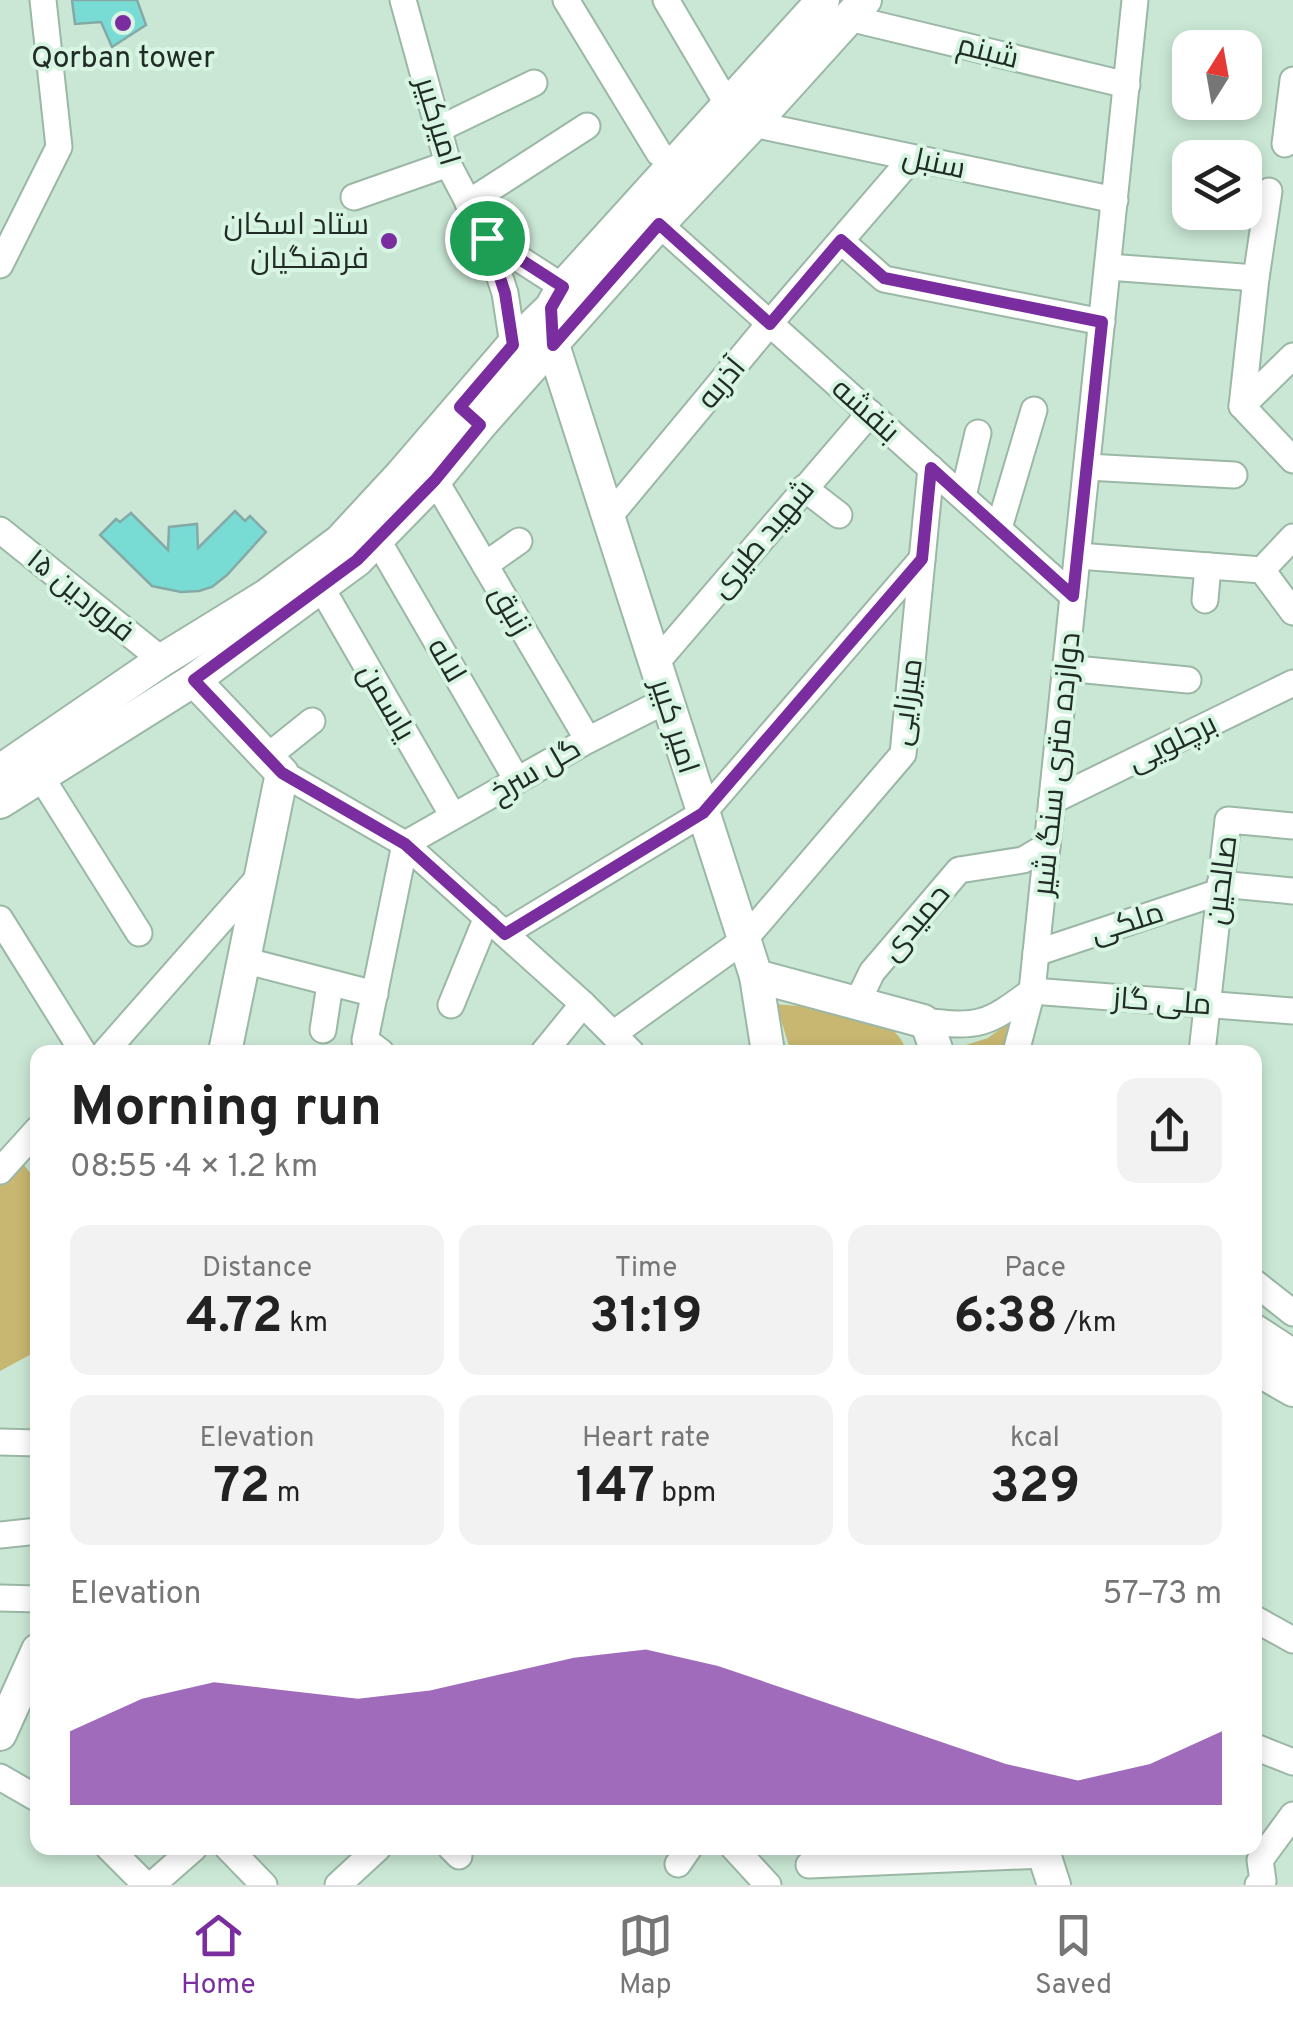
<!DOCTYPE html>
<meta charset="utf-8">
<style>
:root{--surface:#fff;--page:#f2f2f2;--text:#222;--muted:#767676;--line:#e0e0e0;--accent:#792d9f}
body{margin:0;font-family:Overpass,Cairo,sans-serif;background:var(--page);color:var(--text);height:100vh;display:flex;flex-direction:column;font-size:38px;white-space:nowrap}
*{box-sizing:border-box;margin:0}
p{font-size:32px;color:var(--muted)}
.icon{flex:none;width:55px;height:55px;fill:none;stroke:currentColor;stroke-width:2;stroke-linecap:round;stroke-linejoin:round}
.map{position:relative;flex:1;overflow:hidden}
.drawer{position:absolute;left:30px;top:1045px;width:1232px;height:810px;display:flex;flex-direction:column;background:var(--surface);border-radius:20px;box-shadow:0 5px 15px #0003}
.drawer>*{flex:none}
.needle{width:65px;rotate:11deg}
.fabs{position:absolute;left:1172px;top:30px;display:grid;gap:20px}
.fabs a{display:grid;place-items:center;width:90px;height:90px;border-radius:20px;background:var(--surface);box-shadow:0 5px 15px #0003;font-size:50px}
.pin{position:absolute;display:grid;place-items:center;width:85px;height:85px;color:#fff;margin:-42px;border:5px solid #fff;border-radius:50%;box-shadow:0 2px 10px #0007}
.round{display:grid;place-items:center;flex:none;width:105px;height:105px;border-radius:20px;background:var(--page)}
.headline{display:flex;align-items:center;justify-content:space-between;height:170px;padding:0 40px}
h1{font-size:55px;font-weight:700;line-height:75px}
.figures{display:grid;grid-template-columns:repeat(3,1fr);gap:15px;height:170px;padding:10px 40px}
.figures div{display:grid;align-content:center;border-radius:20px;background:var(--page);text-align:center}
.figures b{font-size:50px;font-weight:700}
.figures small{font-size:28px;font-weight:400}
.figures p{font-size:28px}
.chart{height:280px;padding:20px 40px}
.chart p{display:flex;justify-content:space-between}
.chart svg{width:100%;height:180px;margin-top:10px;fill:var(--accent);opacity:.7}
.tabs{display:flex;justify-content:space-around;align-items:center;height:140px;border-top:2px solid var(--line);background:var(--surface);font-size:28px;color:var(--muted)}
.tabs a{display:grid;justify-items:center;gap:5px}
.tabs .on{color:var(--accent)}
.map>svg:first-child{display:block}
.green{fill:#c7b771}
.building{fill:#78dcd4;stroke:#85a9a6;stroke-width:2.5}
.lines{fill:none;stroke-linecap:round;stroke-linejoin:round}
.minor-casing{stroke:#9bb7a5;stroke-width:29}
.major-casing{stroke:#9bb7a5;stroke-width:36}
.minor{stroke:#fff;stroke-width:25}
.major{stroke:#fff;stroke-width:32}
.route-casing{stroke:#fff;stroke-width:20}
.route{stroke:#792d9f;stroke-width:12}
.poi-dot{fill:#792d9f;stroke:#d7f5e2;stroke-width:4}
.labels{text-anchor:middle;stroke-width:8;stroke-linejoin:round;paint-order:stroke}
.street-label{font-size:30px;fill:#202c25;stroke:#d7f5e2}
.poi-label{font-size:30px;fill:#202c25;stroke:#d7f5e2}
</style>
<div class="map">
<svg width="1293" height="1885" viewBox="0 0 1293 1885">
<rect width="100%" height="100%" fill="#cae7d5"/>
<!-- green -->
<g class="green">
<path d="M776 1004C812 1008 877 1007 900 1038 903 1042 905 1048 907 1052H791Z"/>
<path d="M1016 1017 1002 1052H958L966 1045 988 1038Z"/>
<path d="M19 1159 37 1181V1351L0 1371V1182Z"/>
</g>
<!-- building -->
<g class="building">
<path d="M72 0H137L146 25 112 47 101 22 75 24Z"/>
<path d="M235 511 245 521 250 516 266 532 227 575 212 587 199 591 181 592 152 586 100 535 116 519 120 522 131 513 168 550 169 527 197 524 198 548Z"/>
</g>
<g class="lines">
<!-- minor casing -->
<g class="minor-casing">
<g id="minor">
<path d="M403 0 448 164 487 238 505 293 513 345"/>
<path d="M566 0 659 153"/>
<path d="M666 0 728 105"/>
<path d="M849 18 1127 85"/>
<path d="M753 124 1115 200"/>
<path d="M439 129 534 83"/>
<path d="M1285 144 1293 80"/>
<path d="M1269 191 1256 278 1242 406 1293 460"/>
<path d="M354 197 448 164"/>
<path d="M468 203 587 126"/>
<path d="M659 224 1073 596"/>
<path d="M487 238 563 287"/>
<path d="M841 241 884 279 1102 322"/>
<path d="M0 265 59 147 43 0"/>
<path d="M1108 267 1256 278"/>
<path d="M1242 406 1293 356"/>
<path d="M1087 467 1234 475"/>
<path d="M435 480 588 740"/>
<path d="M804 488 839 515"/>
<path d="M963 496 978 433"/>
<path d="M608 518 770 323 912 158"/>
<path d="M999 528 1034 410"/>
<path d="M0 530 162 660"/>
<path d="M377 539 517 780"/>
<path d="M1078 556 1262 570"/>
<path d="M485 565 519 541"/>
<path d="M1262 570 1293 612"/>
<path d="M1262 570 1293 537"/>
<path d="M321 587 453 816"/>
<path d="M1205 600 1208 566"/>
<path d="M655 664 870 413"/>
<path d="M1066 668 1188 680"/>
<path d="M267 757 312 721"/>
<path d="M282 773 405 844 583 1004 631 1052"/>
<path d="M41 777 139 933"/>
<path d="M1052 801 1293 683"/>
<path d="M1220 884 1293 891"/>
<path d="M0 919 83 1052"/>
<path d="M505 933 703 813 922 559"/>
<path d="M1036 953 1219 892"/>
<path d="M243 960 375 994"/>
<path d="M1032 991 1293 1011"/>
<path d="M857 1003 872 972 959 870 1023 860 1047 846"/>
<path d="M451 1005 487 917"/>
<path d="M923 1021C978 1028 987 1025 1032 991"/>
<path d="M323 1030 330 984"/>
<path d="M613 1034 744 940 903 754 931 468"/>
<path d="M105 1052 260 876"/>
<path d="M381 1052 365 1040 405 844 588 740 667 700"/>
<path d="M544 1052 583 1004"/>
<path d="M1016 1052 1032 991 1135 0"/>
<path d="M1202 1052 1228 820 1293 826"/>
<path d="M0 1171 38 1129"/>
<path d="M1255 1283 1293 1313"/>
<path d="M0 1442 38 1443"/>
<path d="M0 1535 38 1531"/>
<path d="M0 1598 38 1599"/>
<path d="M1255 1619 1293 1640"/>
<path d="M1255 1747 1293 1762"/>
<path d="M0 1777 38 1799"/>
<path d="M109 1848 146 1885"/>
<path d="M228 1848 264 1885"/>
<path d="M451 1848 459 1856"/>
<path d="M734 1848 768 1885"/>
<path d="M678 1864 689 1848"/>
<path d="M809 1865 1044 1855"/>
<path d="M152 1885 194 1848"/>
<path d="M338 1885 378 1848"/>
<path d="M1258 1885 1263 1881 1260 1860 1293 1815"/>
</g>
</g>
<!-- major casing -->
<g class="major-casing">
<g id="major">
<path d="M552 331 553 345 756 976 923 1021 929 1029 937 1052"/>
<path d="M194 680 282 773 225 1052"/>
<path d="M0 771 162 660 266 596 340 541 402 474 513 345 551 308 563 287 823 0"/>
<path d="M0 802 194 680 357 560 435 480 480 425 659 224 753 124 865 0"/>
<path d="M756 976 768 1052"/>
<path d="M1255 1331 1293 1356"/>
<path d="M1255 1368 1293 1390"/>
<path d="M0 1734 38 1650"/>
<path d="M1042 1848 1054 1885"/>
</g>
</g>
<!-- minor -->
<use href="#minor" class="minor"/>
<!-- major -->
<use href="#major" class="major"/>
</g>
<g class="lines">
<!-- route casing -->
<g class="route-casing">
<path id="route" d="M659 224 770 324 841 240 884 278 1102 322 1073 596 931 468 922 559 703 813 505 934 405 844 282 773 194 680 357 560 435 480 480 425 460 407 513 345 505 293 487 238 563 287 551 308 553 345Z"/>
</g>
<!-- route -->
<use href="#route" class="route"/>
</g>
<!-- markers -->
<g class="poi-dot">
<circle cx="123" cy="23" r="10"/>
<circle cx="389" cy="241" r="10"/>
</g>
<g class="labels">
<!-- street labels -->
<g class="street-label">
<text transform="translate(988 51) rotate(14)" y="10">شبنم</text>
<text transform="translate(438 121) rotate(73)" y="10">امیرکبیر</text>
<text transform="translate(934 162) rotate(12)" y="10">سنبل</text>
<text transform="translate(721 383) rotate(-50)" y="10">آذربه</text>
<text transform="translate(866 410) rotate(42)" y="10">بنفشه</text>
<text transform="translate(762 538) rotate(-50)" y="10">شهید طیری</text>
<text transform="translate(81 595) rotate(39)" y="10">۱۵ فروردین</text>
<text transform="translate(511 610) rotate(60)" y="10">زنبق</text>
<text transform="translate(447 660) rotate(60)" y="10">لاله</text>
<text transform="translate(387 702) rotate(60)" y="10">یاسمن</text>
<text transform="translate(906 702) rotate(-82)" y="10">میرزایی</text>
<text transform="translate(675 726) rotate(72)" y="10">امیر کبیر</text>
<text transform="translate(1172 742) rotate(-26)" y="10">برچلویی</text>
<text transform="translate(1056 764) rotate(-84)" y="10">دوازده متری سنگ شیر</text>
<text transform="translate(535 770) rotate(-30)" y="10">گل سرخ</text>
<text transform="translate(1221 880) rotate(-83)" y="10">صالحین</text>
<text transform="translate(915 922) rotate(-50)" y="10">حمیدی</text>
<text transform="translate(1127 922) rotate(-18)" y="10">ملکی</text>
<text transform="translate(1162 1001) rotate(4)" y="10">ملی گاز</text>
</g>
<!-- poi labels -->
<g class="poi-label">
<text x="123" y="67">Qorban tower</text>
<text x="369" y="234" text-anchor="end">ستاد اسکان<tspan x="369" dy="34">فرهنگیان</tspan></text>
</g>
</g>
</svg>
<div class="fabs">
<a><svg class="needle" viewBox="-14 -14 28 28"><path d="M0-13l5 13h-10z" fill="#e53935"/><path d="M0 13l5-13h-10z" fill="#767676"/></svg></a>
<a><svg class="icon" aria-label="layers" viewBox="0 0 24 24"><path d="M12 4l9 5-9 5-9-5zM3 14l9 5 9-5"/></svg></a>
</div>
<div class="pin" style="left:487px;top:238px;background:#1e9e55"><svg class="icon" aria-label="arrive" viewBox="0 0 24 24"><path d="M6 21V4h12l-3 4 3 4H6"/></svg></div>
<section class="drawer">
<div class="headline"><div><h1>Morning run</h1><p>08:55 · 4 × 1.2 km</p></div><a class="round"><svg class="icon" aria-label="share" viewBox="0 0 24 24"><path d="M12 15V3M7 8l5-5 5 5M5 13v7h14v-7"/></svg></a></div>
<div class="figures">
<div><p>Distance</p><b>4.72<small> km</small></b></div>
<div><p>Time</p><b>31:19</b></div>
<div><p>Pace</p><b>6:38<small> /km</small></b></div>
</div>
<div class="figures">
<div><p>Elevation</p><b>72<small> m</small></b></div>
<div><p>Heart rate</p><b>147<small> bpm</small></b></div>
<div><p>kcal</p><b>329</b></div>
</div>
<div class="chart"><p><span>Elevation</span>57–73 m</p>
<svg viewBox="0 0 160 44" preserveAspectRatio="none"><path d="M0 44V26L10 18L20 14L30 16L40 18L50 16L60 12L70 8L80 6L90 10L100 16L110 22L120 28L130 34L140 38L150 34L160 26V44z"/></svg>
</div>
</section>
</div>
<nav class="tabs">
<a class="on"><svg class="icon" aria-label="home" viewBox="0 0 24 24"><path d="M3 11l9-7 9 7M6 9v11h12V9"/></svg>Home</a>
<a><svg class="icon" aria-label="map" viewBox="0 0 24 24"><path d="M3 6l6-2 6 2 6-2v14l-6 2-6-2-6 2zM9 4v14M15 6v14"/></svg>Map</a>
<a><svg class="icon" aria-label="saved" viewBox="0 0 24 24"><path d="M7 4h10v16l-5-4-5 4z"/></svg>Saved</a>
</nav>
